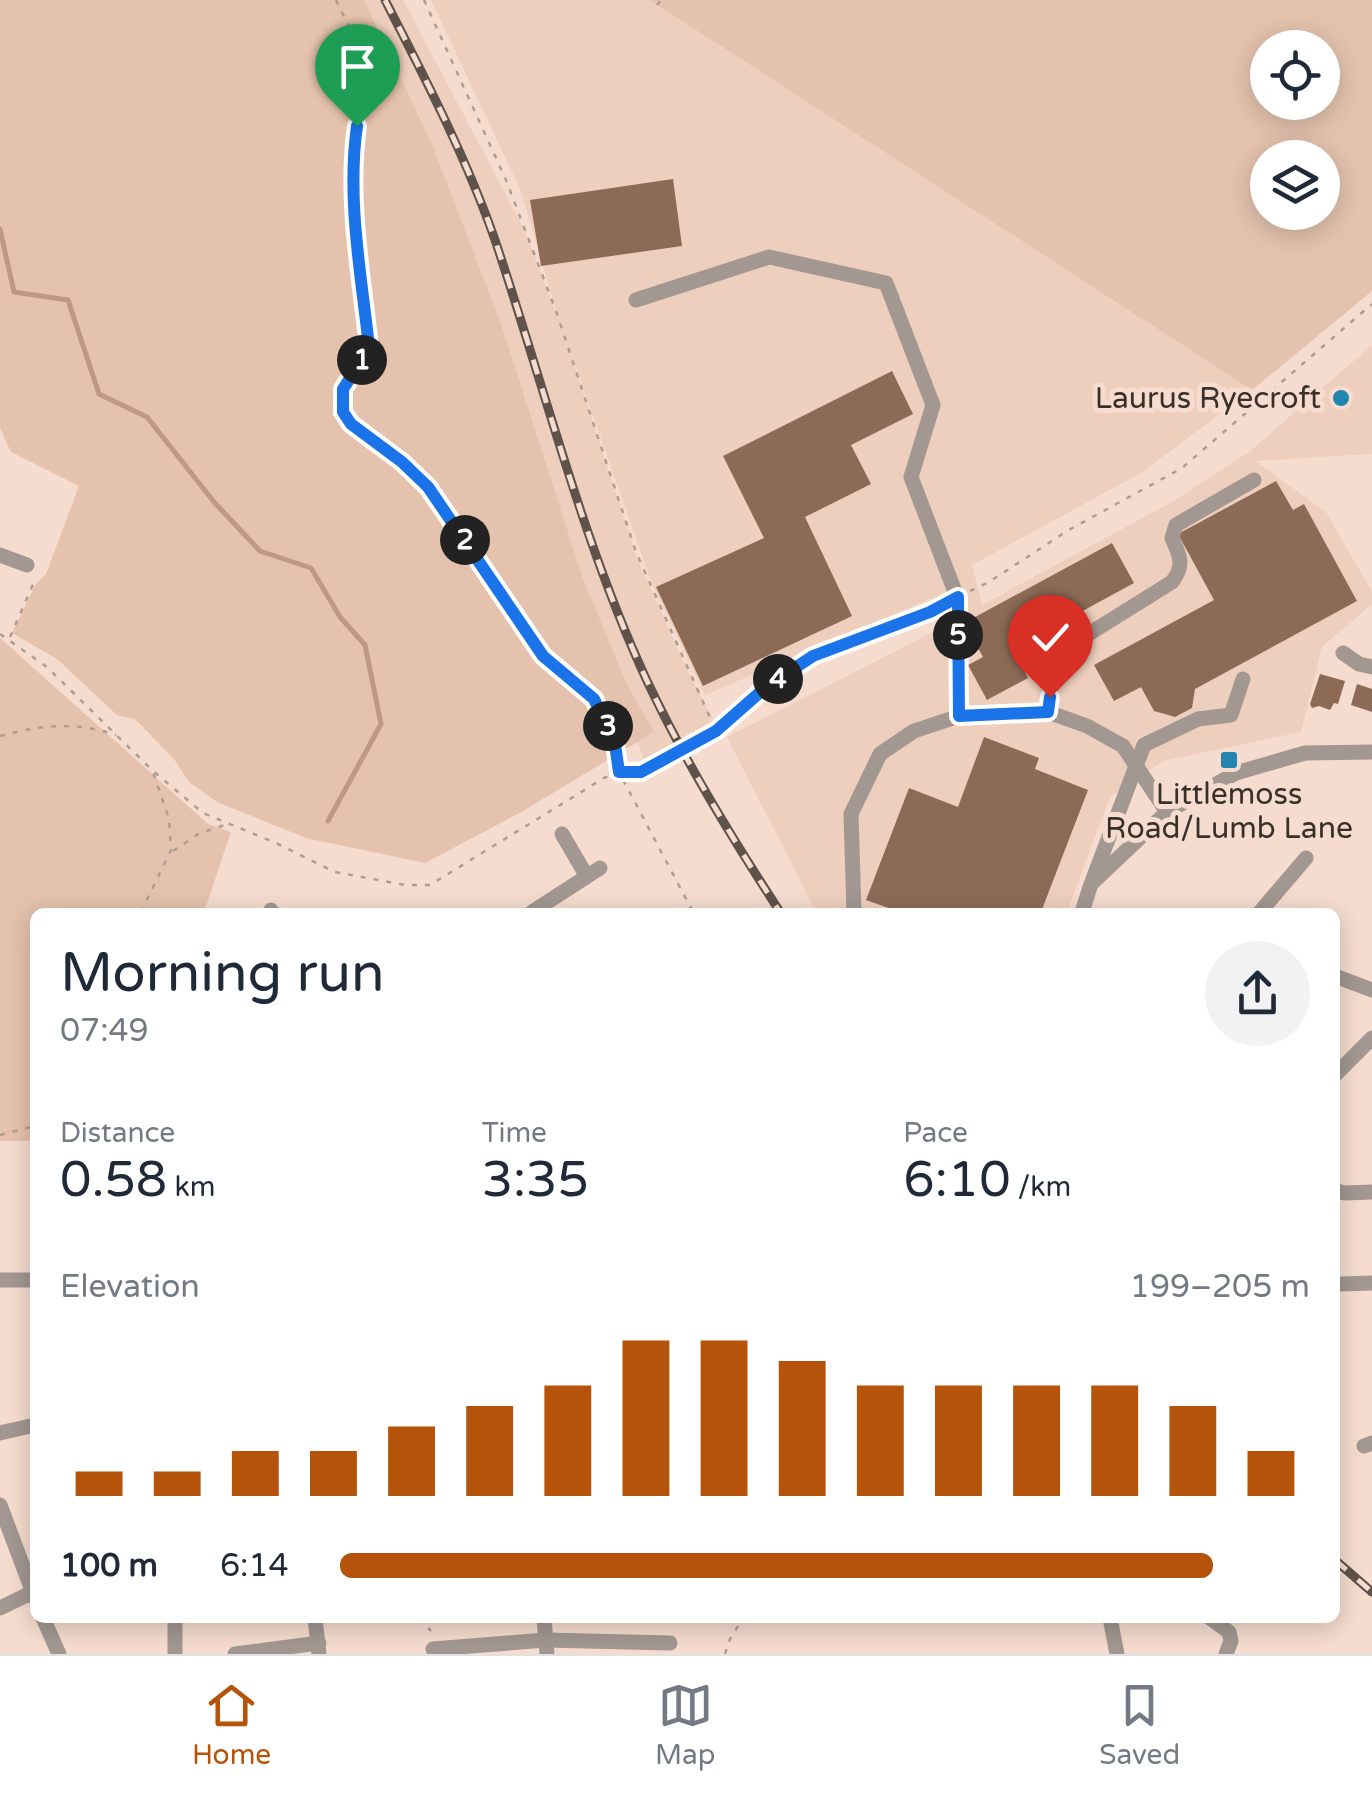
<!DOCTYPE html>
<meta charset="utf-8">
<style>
:root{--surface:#fff;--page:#f2f2f3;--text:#1f2937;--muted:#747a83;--line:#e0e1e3;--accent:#b45309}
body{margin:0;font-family:"Varela Round",sans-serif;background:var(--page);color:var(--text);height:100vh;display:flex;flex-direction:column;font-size:38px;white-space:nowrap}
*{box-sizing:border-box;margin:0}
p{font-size:32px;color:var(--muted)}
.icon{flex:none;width:55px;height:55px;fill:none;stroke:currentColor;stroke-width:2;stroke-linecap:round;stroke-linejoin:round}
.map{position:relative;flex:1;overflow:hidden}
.drawer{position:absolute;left:30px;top:908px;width:1310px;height:715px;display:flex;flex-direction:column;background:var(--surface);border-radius:15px;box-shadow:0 5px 25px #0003}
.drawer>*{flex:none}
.fabs{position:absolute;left:1250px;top:30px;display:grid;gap:20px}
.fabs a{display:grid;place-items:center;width:90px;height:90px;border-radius:50%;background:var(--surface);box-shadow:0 5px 25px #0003;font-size:50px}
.pin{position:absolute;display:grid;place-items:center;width:85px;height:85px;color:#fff;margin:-102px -42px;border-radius:50% 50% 50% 0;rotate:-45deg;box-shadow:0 0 10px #0007}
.pin .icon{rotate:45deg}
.km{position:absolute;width:50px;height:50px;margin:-25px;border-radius:50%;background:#222;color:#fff;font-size:28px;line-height:50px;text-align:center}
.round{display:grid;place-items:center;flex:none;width:105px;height:105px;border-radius:52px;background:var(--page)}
.summary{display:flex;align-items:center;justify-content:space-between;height:170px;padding:0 30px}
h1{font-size:55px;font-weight:600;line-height:75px}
.figures{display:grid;grid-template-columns:repeat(3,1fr);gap:15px;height:170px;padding:10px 30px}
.figures div{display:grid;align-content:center}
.figures b{font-size:50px;font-weight:600}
.figures small{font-size:28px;font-weight:400}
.figures p{font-size:28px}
.chart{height:280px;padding:20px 30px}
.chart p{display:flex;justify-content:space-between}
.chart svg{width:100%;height:180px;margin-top:10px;stroke:var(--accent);stroke-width:6}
ul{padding:0 30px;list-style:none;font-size:32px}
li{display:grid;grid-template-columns:160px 120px 1fr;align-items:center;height:75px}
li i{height:25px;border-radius:12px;background:var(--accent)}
.tabs{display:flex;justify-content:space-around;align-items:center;height:140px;border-top:2px solid var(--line);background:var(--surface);font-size:28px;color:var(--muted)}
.tabs a{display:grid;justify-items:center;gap:5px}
.tabs .selected{color:var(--accent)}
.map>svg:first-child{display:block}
.built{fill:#eecfbd}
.green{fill:#e4c2ad;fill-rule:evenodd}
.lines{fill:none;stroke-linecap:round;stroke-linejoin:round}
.stream{stroke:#bd9984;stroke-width:5}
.building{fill:#8c6a56}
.path{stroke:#b09d92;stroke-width:2.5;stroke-dasharray:5 8;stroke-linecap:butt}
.minor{stroke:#a29791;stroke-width:15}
.rail-casing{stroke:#5e524a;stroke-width:9}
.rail{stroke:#f5dcce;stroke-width:5;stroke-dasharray:15;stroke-linecap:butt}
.path-bridge{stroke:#b09d92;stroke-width:2.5;stroke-dasharray:5 8;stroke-linecap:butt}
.route-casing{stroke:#fff;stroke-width:20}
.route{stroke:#1a73e8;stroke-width:12}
.poi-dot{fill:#2285b0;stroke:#f5dcce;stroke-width:4}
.labels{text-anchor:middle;stroke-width:10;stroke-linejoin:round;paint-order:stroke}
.poi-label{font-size:30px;fill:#39302a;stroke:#f5dcce;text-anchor:end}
</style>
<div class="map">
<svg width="1372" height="1654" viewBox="0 0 1372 1654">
<rect width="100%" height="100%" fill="#f5dcce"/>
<!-- built -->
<path class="built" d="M364 0H403L525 231 558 318 521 191 431 0H652L1252 390 1141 473 972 565 982 605 1172 502 1249 452 1372 345V454L1255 461 1326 512 1372 592V604L1322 647 1301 732 1163 761 1110 797 1067 912H816L727 737 937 630 930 599 705 695 651 581 563 330 637 558 688 672 716 725 645 763 431 142Z"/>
<!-- green -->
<g class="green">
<path d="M0 0H364L431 142 501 324 583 579 627 685 654 732 523 811 425 863 306 838 217 802 189 782 174 759 135 719 117 715 57 659 12 633 36 584 46 574 79 486 11 452 0 428Z"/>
<path d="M650 0H1372V291L1252 390ZM1268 48H1322V102H1268ZM1268 158H1322V212H1268Z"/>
<path d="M0 638 208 824 231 832 204 912H35V1141H0Z"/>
</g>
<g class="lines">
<!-- stream -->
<path class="stream" d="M0 229 14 292 68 300 99 394 147 417 214 502 260 551 311 568 340 617 365 645 381 724 328 821"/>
</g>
<!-- building -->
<g class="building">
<path d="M673 179 682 246 541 266 530 200Z"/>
<path d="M892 371 913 414 851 445 871 484 805 517 852 616 703 686 656 587 764 538 723 456Z"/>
<path d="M1276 481 1293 510 1304 504 1357 601 1195 689 1192 708 1175 717 1154 711 1141 687 1114 701 1094 665 1214 600 1178 534Z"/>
<path d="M1112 543 1134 583 1013 649 1028 678 987 700 968 665 983 657 964 623Z"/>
<path d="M1320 674 1345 681 1338 704 1334 703 1330 710 1319 706 1312 708 1310 704Z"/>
<path d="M1357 684 1372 689V712L1351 705Z"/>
<path d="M984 737 1039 758 1035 769 1088 790 1041 912H900L866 900 909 788 958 807Z"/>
</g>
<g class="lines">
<!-- path -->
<g class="path">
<path d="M336 0 353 35 361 75 354 150V213L369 338 366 354 343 389V412L351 424 402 462 427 487 543 656 594 699 615 744 619 772 693 912"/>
<path d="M424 0 506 180 556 311 636 552 716 731C746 704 778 671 816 655 857 637 902 629 941 607"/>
<path d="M657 5 661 0"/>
<path d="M970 591 989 582 1067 531 1182 468 1372 304"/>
<path d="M0 634 47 667 152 770 203 813 276 843 335 872 405 885H430L604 778 619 772H641"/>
<path d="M10 637 35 580"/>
<path d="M0 736C42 725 74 721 116 735"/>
<path d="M173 851 200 833 228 824"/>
<path d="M141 912 171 850 169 819 153 772"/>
<path d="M0 1135 35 1126"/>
<path d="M420 1618 431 1631"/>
<path d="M725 1654 730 1639 743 1618"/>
</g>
<!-- minor -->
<g class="minor">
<path d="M636 300 769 257 886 283 933 405 911 477 957 597 959 716 1048 712 1087 726 1123 746 1167 812"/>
<path d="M0 555 27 565"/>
<path d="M1343 653 1359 664 1372 667"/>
<path d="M1048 712 1053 674 1071 645 1172 582C1185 565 1180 556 1172 538L1176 525 1254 480"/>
<path d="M562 834 586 875"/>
<path d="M1093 879 1144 745 1198 719 1231 715 1243 679"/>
<path d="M271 910V912"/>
<path d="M532 912 600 868"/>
<path d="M854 912 851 814 880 754 914 731 959 716"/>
<path d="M1082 912 1091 884 1167 812 1236 773 1305 753 1372 752"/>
<path d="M1260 912 1306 858"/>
<path d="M1335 976 1372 990"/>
<path d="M1335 1075 1372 1038"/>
<path d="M1335 1190 1344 1193 1372 1192"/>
<path d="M0 1280H35"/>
<path d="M1340 1284 1372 1283"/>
<path d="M0 1433 35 1425"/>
<path d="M1364 1446 1372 1443"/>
<path d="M0 1505 35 1598"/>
<path d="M0 1608 33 1592"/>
<path d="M43 1618 59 1654"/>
<path d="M315 1618 319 1654"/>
<path d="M544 1618 547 1654"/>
<path d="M1110 1618 1117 1654"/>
<path d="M1210 1618 1229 1632 1231 1641 1226 1654"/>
<path d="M433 1649 546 1640 670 1643"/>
<path d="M175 1654V1618"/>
<path d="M235 1654 319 1643"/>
</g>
<!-- rail casing -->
<g class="rail-casing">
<g id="rail">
<path d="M385 0C425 78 466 157 495 240 545 388 582 542 648 683 686 763 732 838 780 912"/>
<path d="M1335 1560 1372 1592"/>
</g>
</g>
<!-- rail -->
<use href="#rail" class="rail"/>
<!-- path-bridge -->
<path class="path-bridge" d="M641 772 716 731"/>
</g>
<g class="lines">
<!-- route casing -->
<g class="route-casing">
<path id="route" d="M357 126C347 196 360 268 368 338L366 354 343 389V412L351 424 402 462 428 487 543 656 594 699 615 744 619 772H641L716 731 766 687 813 656 930 612 958 597 959 716 1048 712 1050 697"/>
</g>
<!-- route -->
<use href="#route" class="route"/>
</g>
<!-- markers -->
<g class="poi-dot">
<circle cx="1341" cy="398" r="10"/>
<rect x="1219" y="750" width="20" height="20" rx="5"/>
</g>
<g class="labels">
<!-- poi labels -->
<g class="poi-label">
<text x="1321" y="408">Laurus Ryecroft</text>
<text x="1229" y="804" text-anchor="middle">Littlemoss<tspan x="1229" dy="34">Road/Lumb Lane</tspan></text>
</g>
</g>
</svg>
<div class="fabs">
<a><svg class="icon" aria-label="locate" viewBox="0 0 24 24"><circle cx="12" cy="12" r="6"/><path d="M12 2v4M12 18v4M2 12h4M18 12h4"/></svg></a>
<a><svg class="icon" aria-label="layers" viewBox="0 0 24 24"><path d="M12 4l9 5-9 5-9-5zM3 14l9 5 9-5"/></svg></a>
</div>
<div class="pin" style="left:357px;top:126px;background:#1e9e55"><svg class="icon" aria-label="arrive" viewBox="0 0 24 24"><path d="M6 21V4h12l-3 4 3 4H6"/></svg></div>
<div class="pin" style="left:1050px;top:697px;background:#d93025"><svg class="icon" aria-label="check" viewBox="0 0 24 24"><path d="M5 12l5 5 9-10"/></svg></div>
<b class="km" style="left:362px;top:360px">1</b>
<b class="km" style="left:465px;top:540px">2</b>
<b class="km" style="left:608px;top:726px">3</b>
<b class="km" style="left:778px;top:679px">4</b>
<b class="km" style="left:958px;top:635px">5</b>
<section class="drawer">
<div class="summary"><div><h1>Morning run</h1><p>07:49</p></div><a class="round"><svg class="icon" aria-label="share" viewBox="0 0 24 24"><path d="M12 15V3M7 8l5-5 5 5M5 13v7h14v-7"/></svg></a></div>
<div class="figures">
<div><p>Distance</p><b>0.58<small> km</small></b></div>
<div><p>Time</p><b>3:35</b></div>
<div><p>Pace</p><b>6:10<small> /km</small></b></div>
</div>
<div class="chart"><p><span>Elevation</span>199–205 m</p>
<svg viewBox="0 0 160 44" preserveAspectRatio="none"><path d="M5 44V38M15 44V38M25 44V33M35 44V33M45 44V27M55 44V22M65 44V17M75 44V6M85 44V6M95 44V11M105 44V17M115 44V17M125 44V17M135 44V17M145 44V22M155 44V33"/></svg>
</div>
<ul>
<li><b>100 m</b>6:14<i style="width:90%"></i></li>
</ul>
</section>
</div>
<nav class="tabs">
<a class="selected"><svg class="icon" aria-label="home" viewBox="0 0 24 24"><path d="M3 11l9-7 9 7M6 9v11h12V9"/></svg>Home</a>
<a><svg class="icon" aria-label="map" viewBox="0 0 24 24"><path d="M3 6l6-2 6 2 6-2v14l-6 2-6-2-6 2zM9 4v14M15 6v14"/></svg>Map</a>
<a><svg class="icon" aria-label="saved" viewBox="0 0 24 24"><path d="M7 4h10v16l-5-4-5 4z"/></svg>Saved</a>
</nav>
